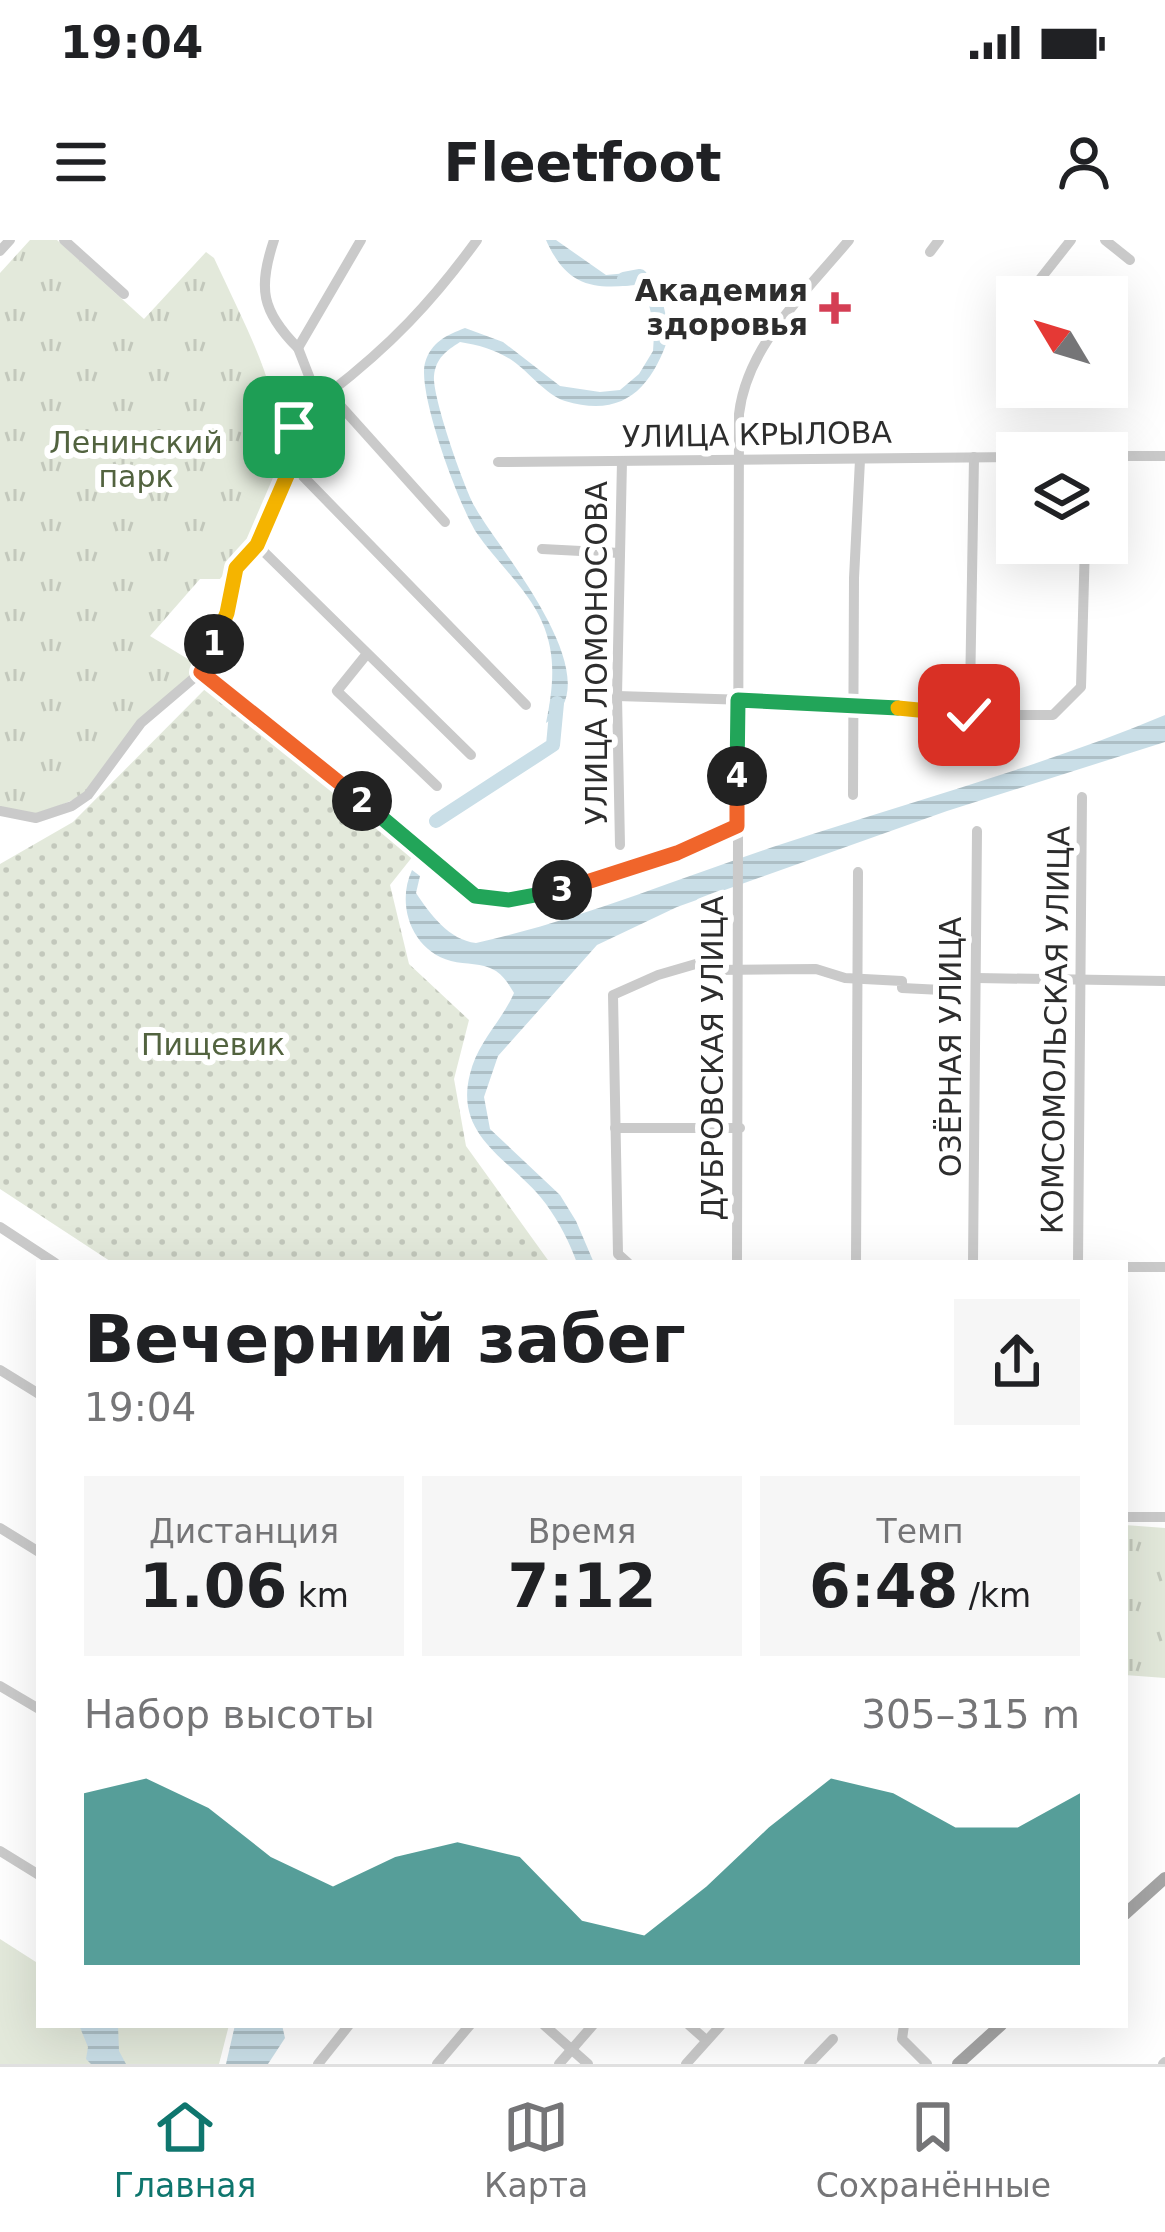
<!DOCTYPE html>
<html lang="ru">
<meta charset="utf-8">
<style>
:root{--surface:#fff;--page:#f6f6f6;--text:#202124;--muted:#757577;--line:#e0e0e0;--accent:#0f766e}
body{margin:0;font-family:"DejaVu Sans",sans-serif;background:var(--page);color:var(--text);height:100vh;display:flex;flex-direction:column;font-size:45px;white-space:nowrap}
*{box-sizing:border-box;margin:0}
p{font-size:39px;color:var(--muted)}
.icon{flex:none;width:66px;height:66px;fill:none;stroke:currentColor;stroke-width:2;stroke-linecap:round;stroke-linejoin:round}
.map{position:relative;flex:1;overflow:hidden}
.side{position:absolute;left:36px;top:1020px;width:1092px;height:768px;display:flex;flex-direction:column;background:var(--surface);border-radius:0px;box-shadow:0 12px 48px #0002}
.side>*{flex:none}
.needle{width:78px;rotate:308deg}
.tools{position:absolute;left:996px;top:36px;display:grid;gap:24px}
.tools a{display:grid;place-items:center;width:132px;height:132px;border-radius:0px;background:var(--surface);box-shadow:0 12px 48px #0002;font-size:60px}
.pin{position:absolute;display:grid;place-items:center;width:102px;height:102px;color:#fff;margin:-51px;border-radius:24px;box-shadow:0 6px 18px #0006}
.km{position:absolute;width:60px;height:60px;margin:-30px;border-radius:50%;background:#222;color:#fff;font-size:33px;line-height:60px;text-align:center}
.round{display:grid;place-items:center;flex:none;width:126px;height:126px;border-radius:0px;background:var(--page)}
.head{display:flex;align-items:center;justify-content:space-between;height:204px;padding:0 48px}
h1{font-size:66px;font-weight:700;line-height:90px}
.metrics{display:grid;grid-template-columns:repeat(3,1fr);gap:18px;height:204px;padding:12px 48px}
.metrics div{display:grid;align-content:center;border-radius:0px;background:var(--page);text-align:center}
.metrics b{font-size:60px;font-weight:700}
.metrics small{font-size:33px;font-weight:400}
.metrics p{font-size:33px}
.chart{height:336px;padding:24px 48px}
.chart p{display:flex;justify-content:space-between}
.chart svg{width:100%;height:216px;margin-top:12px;fill:var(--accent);opacity:.7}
.status{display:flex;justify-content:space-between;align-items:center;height:84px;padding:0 60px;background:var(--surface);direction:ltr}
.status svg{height:33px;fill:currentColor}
header{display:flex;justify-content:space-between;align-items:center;height:156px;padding:0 48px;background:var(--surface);font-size:54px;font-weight:700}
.menu{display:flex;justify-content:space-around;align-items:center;height:168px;border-top:3px solid var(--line);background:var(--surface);font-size:33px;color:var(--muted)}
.menu a{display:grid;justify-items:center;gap:6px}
.menu .current{color:var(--accent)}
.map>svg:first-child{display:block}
.grass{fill:#e3e9db}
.park{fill:url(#park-tufts)}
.garden{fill:url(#garden-dots)}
.water{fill:url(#water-rules)}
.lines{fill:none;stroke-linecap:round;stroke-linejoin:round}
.river{stroke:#c9dee7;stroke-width:14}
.minor{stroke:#cacaca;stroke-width:10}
.major{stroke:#a5a5a5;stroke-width:12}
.split-1-casing{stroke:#fff;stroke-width:24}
.split-2-casing{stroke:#fff;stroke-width:24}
.split-3-casing{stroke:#fff;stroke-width:24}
.split-4-casing{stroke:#fff;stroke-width:24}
.split-5-casing{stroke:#fff;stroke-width:24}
.split-6-casing{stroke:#fff;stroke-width:24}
.split-1{stroke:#f5b400;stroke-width:15}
.split-2{stroke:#f0652b;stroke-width:15}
.split-3{stroke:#22a559;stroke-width:15}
.split-4{stroke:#f0652b;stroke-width:15}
.split-5{stroke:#22a559;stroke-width:15}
.split-6{stroke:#f5b400;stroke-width:15}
.poi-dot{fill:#d43e54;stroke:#fff;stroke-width:4.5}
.labels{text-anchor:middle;stroke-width:12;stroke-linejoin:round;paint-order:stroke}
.poi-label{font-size:30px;font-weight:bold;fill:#2d2d2d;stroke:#fff;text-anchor:end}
.street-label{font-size:30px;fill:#2d2d2d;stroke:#fff}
.park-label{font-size:30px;fill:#52633f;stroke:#fff}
</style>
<div class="status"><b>19:04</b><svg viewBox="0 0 49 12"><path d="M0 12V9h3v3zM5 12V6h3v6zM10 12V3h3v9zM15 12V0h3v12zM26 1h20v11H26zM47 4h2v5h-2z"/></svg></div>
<header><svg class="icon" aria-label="menu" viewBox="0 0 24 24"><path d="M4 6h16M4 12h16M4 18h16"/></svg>Fleetfoot<svg class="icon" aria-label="person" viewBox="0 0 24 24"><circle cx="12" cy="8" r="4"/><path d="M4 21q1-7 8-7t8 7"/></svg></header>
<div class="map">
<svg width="1165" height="1824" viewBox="0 0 1165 1824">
<defs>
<pattern id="park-tufts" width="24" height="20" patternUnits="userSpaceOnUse" patternTransform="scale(3)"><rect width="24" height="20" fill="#e3e9db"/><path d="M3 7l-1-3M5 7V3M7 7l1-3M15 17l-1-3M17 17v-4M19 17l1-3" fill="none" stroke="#c3c8bc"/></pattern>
<pattern id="garden-dots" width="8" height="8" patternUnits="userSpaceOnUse" patternTransform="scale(3)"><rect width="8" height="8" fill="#e3e9db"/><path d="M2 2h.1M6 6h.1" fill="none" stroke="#c3c8bc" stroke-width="1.8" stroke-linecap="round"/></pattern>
<pattern id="water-rules" width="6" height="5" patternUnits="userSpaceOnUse" patternTransform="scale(3)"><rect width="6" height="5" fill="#c9dee7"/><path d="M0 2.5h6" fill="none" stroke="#adbfc6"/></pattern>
</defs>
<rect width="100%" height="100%" fill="#fff"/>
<!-- grass -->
<path class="grass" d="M0 1699 39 1724V1785H229L219 1824H0Z"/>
<!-- park -->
<g class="park">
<path d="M30 0H57L144 79 206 12 214 18C273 145 320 215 220 339H200L150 396 201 427 148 473 91 552 38 575 0 568V33Z"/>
<path d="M1125 1285 1165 1288V1438L1125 1435Z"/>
</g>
<!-- garden -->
<path class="garden" d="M214 440 417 611 390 645 409 724 469 780 454 839 466 906 550 1023H113L0 949V624L73 582Z"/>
<!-- water -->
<g class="water">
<path d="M546 0H556L606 35 638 32 644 44C595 50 568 49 546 0Z"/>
<path d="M656 63 669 96C652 147 624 179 565 161 546 155 529 132 513 121 497 110 479 105 460 102 446 111 436 118 434 136 432 156 464 248 475 267 497 308 616 442 546 483 553 448 557 416 542 382 528 349 496 322 476 292 459 265 417 153 425 123 431 102 447 95 465 88L503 102 560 146 600 152 620 150 639 134 653 111Z"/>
<path d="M1165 475V502L947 571 677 667 597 705 498 816 484 857 490 889 560 955 576 981 594 1023H577C570 1003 559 982 546 964 515 921 453 899 470 834 478 801 502 781 514 753 509 745 504 736 496 731 482 722 466 725 451 721 411 710 396 664 412 630L420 636 416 653C430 674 449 700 476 703 580 680 681 637 782 604 909 562 1041 527 1165 475Z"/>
<path d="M79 1785H118L119 1811 126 1824H91L86 1819 88 1807Z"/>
<path d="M235 1785H282L285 1798 268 1824H226Z"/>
</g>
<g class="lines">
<!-- river -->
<g class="river">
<path d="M624 39 640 36 654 55 660 82"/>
<path d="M436 581 553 505 557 463"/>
</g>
<!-- minor -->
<g class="minor">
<path d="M64 0 124 54"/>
<path d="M274 0C258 48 261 71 298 108L361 0"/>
<path d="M1105 0 1130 20"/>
<path d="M0 11 10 0"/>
<path d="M930 12 939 0"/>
<path d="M1026 57 1071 0"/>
<path d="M1012 76 1017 69"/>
<path d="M298 108 314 149"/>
<path d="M329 153 445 282"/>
<path d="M1107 216H1165"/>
<path d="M498 222 1017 217"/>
<path d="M292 225 526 465"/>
<path d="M257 305 471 515"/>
<path d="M542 309 620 313"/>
<path d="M366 415 337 451 437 546"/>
<path d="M201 432 466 650C517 685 682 610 737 586"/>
<path d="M617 456 852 463 969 475H1053L1081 447 1085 303"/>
<path d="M969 516 974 217"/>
<path d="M853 555 854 338 860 220"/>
<path d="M0 571 36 578 72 566 88 555 141 483 201 432 227 373 235 328 257 305 292 225 294 187 306 152 314 149 329 153C390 106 432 62 477 0"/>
<path d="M620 605 617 456 622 221"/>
<path d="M977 738 1165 741"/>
<path d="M615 888H740"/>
<path d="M0 987 55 1023"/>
<path d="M628 1023 618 1014 613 755 658 735 706 721 714 730 816 729 845 738 902 741V748L942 750"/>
<path d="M737 1023 739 174C747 105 806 52 849 0"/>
<path d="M856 1023 858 632"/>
<path d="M973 1023 977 591"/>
<path d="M1078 1023 1082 557"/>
<path d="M1125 1027H1165"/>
<path d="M0 1130 39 1154"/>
<path d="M1125 1277H1165"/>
<path d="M0 1288 39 1312"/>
<path d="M0 1446 39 1469"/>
<path d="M0 1611 39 1635"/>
<path d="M544 1785 588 1824"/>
<path d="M689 1785 706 1800"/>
<path d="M904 1785 902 1799 927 1824"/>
<path d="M318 1824 349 1785"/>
<path d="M437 1824 470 1785"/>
<path d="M559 1824 593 1785"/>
<path d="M686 1824 721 1785"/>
<path d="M809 1824 833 1799"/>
<path d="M1163 1824 1165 1822"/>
</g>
<!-- major -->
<g class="major">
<path d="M1125 1674 1165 1638"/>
<path d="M958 1824 1001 1785"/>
</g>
</g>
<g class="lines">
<!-- split-1 casing -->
<g class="split-1-casing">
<path id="split-1" d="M214 404 227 373 236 328 257 305 292 224 294 187"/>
</g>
<!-- split-2 casing -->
<g class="split-2-casing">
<path id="split-2" d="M214 404 201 432 362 561"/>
</g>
<!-- split-3 casing -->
<g class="split-3-casing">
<path id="split-3" d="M362 561 475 656 509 660 562 650"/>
</g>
<!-- split-4 casing -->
<g class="split-4-casing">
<path id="split-4" d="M562 650 677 613 737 586V536"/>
</g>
<!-- split-5 casing -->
<g class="split-5-casing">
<path id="split-5" d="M737 536 738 460 898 468"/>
</g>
<!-- split-6 casing -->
<g class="split-6-casing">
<path id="split-6" d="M898 468 969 475"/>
</g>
<!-- split-1 -->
<use href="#split-1" class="split-1"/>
<!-- split-2 -->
<use href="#split-2" class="split-2"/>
<!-- split-3 -->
<use href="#split-3" class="split-3"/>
<!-- split-4 -->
<use href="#split-4" class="split-4"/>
<!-- split-5 -->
<use href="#split-5" class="split-5"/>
<!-- split-6 -->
<use href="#split-6" class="split-6"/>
</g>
<!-- markers -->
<path class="poi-dot" d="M829 50h12v12h12v12h-12v12h-12v-12h-12v-12h12z"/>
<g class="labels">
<!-- poi labels -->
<g class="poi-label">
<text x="808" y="61">Академия<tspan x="808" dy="34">здоровья</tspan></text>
</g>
<!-- street labels -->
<g class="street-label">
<text transform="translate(757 195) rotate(-1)" y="10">УЛИЦА КРЫЛОВА</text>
<text transform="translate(597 413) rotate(-90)" y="10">УЛИЦА ЛОМОНОСОВА</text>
<text transform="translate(1056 790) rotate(-89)" y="10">КОМСОМОЛЬСКАЯ УЛИЦА</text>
<text transform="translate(951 807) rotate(-90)" y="10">ОЗЁРНАЯ УЛИЦА</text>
<text transform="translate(713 818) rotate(-90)" y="10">ДУБРОВСКАЯ УЛИЦА</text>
</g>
<!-- park labels -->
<g class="park-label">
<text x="136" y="213">Ленинский<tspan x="136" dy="34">парк</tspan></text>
<text x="213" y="815">Пищевик</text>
</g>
</g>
</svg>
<div class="tools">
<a><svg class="needle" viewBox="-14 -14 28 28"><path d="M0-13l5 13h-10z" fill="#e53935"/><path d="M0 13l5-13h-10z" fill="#757577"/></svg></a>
<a><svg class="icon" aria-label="layers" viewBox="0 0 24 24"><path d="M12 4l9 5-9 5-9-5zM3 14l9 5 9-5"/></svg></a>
</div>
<div class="pin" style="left:294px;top:187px;background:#1e9e55"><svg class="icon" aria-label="arrive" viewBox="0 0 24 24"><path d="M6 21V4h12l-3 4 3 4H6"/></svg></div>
<div class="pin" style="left:969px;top:475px;background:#d93025"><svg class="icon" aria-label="check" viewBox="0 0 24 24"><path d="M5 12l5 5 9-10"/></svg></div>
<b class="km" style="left:214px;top:404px">1</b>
<b class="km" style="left:362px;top:561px">2</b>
<b class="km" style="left:562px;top:650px">3</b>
<b class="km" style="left:737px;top:536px">4</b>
<section class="side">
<div class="head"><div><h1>Вечерний забег</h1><p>19:04</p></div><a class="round"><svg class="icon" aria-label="share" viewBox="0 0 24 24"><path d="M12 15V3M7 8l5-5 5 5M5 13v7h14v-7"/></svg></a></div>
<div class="metrics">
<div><p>Дистанция</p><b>1.06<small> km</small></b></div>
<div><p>Время</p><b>7:12</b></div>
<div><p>Темп</p><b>6:48<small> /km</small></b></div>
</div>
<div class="chart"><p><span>Набор высоты</span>305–315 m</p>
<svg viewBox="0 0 160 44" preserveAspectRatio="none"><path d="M0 44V9L10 6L20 12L30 22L40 28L50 22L60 19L70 22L80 35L90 38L100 28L110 16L120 6L130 9L140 16L150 16L160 9V44z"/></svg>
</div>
</section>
</div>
<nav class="menu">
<a class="current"><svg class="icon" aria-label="home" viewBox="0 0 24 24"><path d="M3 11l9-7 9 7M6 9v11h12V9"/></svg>Главная</a>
<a><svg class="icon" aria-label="map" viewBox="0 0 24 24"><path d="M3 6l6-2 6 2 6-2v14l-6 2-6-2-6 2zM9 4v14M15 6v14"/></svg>Карта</a>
<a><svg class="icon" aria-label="saved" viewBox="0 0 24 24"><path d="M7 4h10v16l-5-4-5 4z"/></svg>Сохранённые</a>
</nav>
